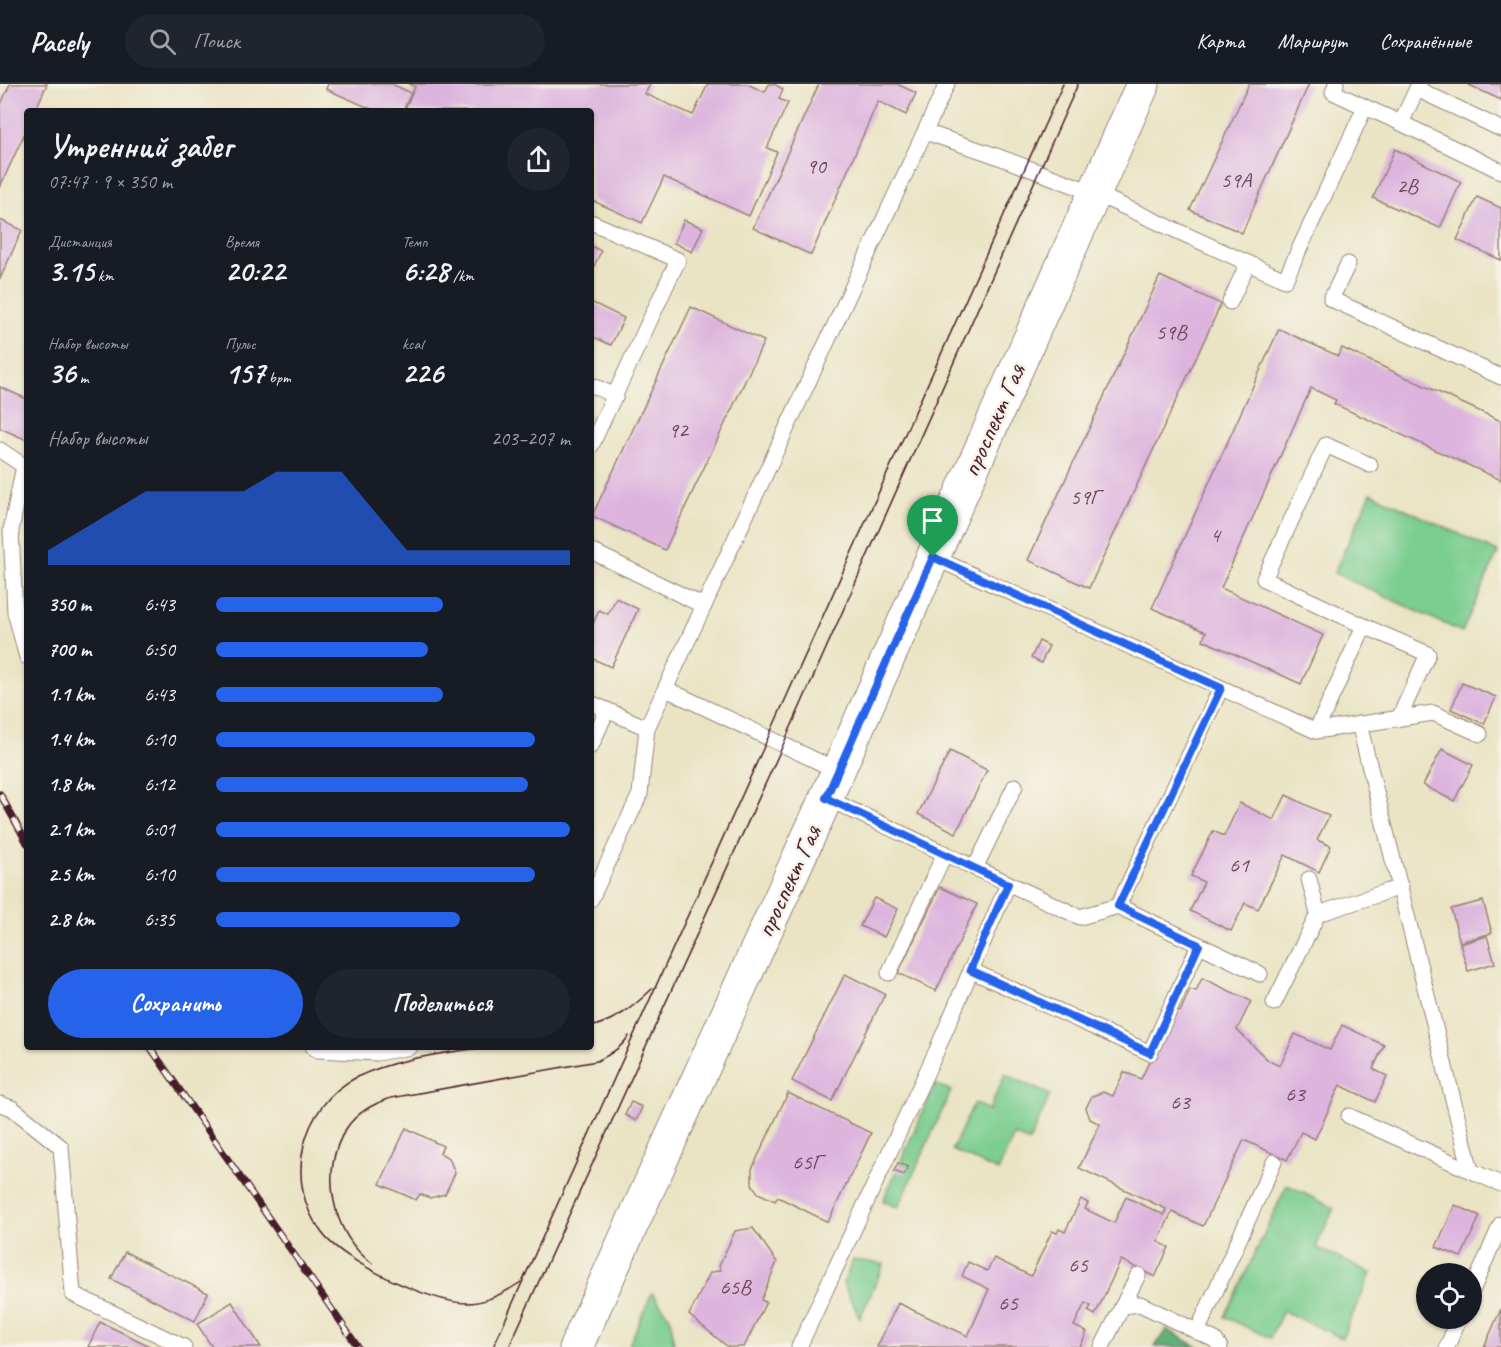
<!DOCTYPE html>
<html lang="ru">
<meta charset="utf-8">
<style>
:root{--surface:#171b24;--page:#20242c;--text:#f1f3f6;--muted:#9ea1a6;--line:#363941;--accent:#2563eb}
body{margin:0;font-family:Caveat,sans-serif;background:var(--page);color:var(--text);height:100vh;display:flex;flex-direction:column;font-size:22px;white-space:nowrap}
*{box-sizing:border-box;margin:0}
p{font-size:20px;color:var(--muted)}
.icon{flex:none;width:33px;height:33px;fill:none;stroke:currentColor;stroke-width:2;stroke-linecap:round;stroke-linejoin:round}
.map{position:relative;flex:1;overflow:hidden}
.panel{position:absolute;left:24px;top:24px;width:570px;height:942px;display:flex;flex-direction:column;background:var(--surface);border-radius:6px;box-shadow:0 2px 4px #0004}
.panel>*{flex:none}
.buttons{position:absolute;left:1416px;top:1179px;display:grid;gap:12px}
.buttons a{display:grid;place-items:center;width:66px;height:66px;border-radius:50%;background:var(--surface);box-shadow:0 2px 4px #0004;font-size:30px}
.pin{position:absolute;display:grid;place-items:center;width:51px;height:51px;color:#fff;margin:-62px -26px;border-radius:50% 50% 50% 0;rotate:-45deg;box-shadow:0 0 6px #0007}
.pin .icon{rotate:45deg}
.round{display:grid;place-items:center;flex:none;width:63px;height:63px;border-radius:32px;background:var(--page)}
.head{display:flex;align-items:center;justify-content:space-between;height:102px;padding:0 24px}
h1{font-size:33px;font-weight:800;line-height:45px}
.metrics{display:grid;grid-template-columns:repeat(3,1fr);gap:9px;height:102px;padding:6px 24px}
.metrics div{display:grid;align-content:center}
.metrics b{font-size:30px;font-weight:800}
.metrics small{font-size:16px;font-weight:400}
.metrics p{font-size:16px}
.chart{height:168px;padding:12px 24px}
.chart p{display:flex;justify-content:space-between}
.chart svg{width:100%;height:108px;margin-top:6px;fill:var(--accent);opacity:.7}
.cta{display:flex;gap:12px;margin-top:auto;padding:12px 24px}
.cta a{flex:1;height:69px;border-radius:36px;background:var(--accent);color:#fff;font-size:24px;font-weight:800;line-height:69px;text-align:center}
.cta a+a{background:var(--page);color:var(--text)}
ul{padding:0 24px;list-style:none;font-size:20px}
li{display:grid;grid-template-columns:96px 72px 1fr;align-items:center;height:45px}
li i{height:15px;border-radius:8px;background:var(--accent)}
header{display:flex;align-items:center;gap:36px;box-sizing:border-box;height:84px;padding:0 30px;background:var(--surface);border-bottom:2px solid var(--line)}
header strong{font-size:28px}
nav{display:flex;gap:33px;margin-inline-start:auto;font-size:21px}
.search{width:420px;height:54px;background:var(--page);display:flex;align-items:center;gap:15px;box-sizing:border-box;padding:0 21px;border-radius:33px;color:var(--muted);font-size:22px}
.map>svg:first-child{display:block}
.green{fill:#7bce90;stroke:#62765e;stroke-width:1.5}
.forest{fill:#64b17a;stroke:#576852;stroke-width:1.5}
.building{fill:#dcb4de}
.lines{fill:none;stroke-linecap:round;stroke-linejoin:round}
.service-casing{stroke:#9a8278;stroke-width:17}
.primary-casing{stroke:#9a8278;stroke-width:35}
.service{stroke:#fff;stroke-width:15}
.primary{stroke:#fff;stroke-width:33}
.tram{stroke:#4a1f2b;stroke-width:1.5}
.rail-casing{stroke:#4a1f2b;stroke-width:7}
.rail{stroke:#f7f3e8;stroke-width:4.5;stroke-dasharray:14;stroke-linecap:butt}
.route-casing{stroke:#fff;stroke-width:12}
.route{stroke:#2563eb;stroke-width:8}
.labels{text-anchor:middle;stroke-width:5;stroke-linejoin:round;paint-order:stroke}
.number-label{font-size:22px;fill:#6e4458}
.street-label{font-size:26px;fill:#4a1f2b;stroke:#f7f3e8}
</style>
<header>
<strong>Pacely</strong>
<div class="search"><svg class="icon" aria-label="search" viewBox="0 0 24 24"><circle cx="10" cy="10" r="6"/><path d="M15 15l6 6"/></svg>Поиск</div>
<nav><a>Карта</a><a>Маршрут</a><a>Сохранённые</a></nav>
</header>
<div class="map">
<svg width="1501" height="1263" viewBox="0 0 1501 1263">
<rect width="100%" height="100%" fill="#f7f3e8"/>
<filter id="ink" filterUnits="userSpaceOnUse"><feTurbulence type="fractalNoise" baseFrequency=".0167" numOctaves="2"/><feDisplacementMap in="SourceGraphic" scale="12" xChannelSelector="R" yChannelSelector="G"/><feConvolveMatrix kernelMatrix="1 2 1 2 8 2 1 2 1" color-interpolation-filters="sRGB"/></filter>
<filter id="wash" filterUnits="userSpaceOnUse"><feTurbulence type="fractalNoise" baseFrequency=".008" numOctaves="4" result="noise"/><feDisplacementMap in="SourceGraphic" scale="24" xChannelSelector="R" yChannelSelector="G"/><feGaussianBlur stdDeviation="1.35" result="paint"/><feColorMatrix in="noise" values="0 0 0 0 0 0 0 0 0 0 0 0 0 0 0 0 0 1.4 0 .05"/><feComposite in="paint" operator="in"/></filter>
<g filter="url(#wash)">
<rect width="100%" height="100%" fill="#eae4c5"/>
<!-- green -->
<g class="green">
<path d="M1371 409 1498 468 1462 548 1334 489Z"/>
<path d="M1005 990 1050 1011 1029 1058 1014 1051 998 1087 952 1066 974 1019 989 1026Z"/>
<path d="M935 1000 951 1007 898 1124 883 1117Z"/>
<path d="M1287 1101 1334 1124 1316 1163 1371 1189 1342 1254 1283 1227 1270 1254 1225 1233Z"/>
<path d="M853 1176 884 1180 860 1234 843 1200Z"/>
<path d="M652 1209 671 1235 674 1263H631L629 1261Z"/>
</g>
<!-- forest -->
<path class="forest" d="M1166 1245 1198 1263H1155Z"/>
<g id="blocks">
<!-- building -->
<g class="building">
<path d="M10 0H47L35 27H27V44L0 103V22Z"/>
<path d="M328 0H392L411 9 403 27H376L326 5Z"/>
<path d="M409 0H650L645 10 693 31 708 0H747L765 8 769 0H774L783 5 779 15 788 19 767 64 777 68 749 132 664 93 642 139 591 116V27H404L415 3Z"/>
<path d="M819 0H897L916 9 906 31 878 17 811 171 753 144Z"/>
<path d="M1249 0H1309L1242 149 1190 126Z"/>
<path d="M1467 0H1501V16Z"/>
<path d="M1395 65 1461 98 1440 144 1373 114Z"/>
<path d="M1477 113 1501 124V176L1457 156Z"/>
<path d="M0 136 22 146 0 195Z"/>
<path d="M684 136 703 144 692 168 674 159Z"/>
<path d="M591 162 601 167 591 189Z"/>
<path d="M1160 192 1221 220 1089 504 1028 476Z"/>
<path d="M591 218 624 234 611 261 591 252Z"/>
<path d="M691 223 764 257 665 466 592 432Z"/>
<path d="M1279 245 1338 272 1342 264 1501 337V396L1334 320 1336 316 1311 304 1221 504 1323 551 1301 600 1203 556 1206 548 1152 524Z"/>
<path d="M0 303 27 315V356L0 344Z"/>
<path d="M616 514 638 525 611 583 591 574V539L593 540 599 526 608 530Z"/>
<path d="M1039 557 1049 562 1041 579 1031 574Z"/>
<path d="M1462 599 1496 613 1484 640 1451 625Z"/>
<path d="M1442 665 1473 681 1454 717 1423 701Z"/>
<path d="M950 667 987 686 956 749 918 730Z"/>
<path d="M1286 711 1329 732 1317 756 1331 762 1319 788 1285 771 1258 825 1245 819 1231 847 1190 827 1204 798 1191 792 1213 747 1224 752 1240 719 1274 736Z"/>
<path d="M940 803 977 820 936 907 898 889Z"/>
<path d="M874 814 898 825 884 853 860 842Z"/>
<path d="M1483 817 1492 849 1460 858 1451 825Z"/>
<path d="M1487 852 1495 879 1468 887 1460 860Z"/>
<path d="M845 890 885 910 832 1017 792 997Z"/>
<path d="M1202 894 1251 917 1237 946 1269 977 1280 982 1295 950 1330 966 1342 941 1384 961 1373 985 1387 992 1375 1018 1340 1001 1315 1055 1301 1048 1287 1076 1244 1056 1203 1142 1172 1128 1158 1158 1169 1163 1155 1193 1121 1176 1095 1231 1088 1227 1091 1222 1085 1219 1074 1242 1087 1248 1080 1263H877L898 1219 968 1252 989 1205 962 1192 968 1178 987 1187 994 1174 1031 1192 1052 1147 1057 1149 1059 1145 1065 1148 1081 1115 1088 1119 1085 1125 1114 1139 1126 1113 1164 1131 1166 1125 1079 1084 1100 1040 1090 1035 1086 1024 1092 1012 1103 1008 1113 1012 1124 988 1141 995 1174 925 1180 928 1190 905 1196 907Z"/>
<path d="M788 1009 871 1049 828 1138 778 1113 775 1117 758 1109 752 1100V1085Z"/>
<path d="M631 1018 642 1023 636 1037 625 1031Z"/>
<path d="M406 1044 443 1062 440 1069 449 1074 455 1089 445 1110 430 1114 420 1110 416 1116 380 1100Z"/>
<path d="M898 1079 908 1083 904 1091 894 1087Z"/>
<path d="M1455 1121 1480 1132 1461 1173 1436 1163Z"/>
<path d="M753 1144 777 1178 761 1216 766 1218 744 1263H728L689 1231 710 1189 721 1186 719 1182 735 1147Z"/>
<path d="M125 1168 208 1209 195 1237 111 1195Z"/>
<path d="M232 1218 261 1263H212L197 1240Z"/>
<path d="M1501 1225V1263H1484Z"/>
<path d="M100 1238 152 1263H88Z"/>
</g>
</g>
</g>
<g filter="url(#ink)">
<use href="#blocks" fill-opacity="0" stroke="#9a8278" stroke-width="1.5"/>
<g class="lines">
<!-- service casing -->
<g class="service-casing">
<g id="service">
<path d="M1336 0 1333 8 1365 23"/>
<path d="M1417 5 1501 45"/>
<path d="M1401 39 1501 87"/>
<path d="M925 48 991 70 1094 109 1285 196 1365 23 1401 39 1419 0"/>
<path d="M591 138 678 176 591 362"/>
<path d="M1348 180 1331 215 1501 293"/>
<path d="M1230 218 1248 179"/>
<path d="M591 301 616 312"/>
<path d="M0 366 24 382 11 446 15 528 27 573"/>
<path d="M591 467 704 522"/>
<path d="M933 473 1316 647 1364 542 1264 495 1326 361 1370 381"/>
<path d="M1364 542 1428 570 1399 634"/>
<path d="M666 605 838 687"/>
<path d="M591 619 647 644"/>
<path d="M1359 640 1471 1087 1501 1100"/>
<path d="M1316 647 1433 629 1480 650"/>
<path d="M591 662 607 626"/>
<path d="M826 714 1080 833 1118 822 1260 890"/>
<path d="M975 784 1015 702"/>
<path d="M1309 795 1318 830"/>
<path d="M591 815 640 710 647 644 947 0"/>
<path d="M1118 822 1221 604"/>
<path d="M970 886 1150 969 1199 861"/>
<path d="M889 889 945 769"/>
<path d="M1274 919 1318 830 1401 803"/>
<path d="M313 963 318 966 377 969 410 963"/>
<path d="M0 1020 12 1024 61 1063 73 1210 184 1263"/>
<path d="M1349 1032 1471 1087"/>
<path d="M1472 1207 1501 1140"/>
<path d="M1123 1222 1140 1220 1215 1256 1220 1263"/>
<path d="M1197 1248 1274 1078"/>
<path d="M799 1263 936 968 1008 800"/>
<path d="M1102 1263 1138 1191"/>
<path d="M1447 1263 1459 1234"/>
</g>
</g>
<!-- primary casing -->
<g class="primary-casing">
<path id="primary" d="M576 1263 826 714 1143 0"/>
</g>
<!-- service -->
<use href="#service" class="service"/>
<!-- primary -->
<use href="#primary" class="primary"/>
<!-- tram -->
<g class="tram">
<path d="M591 943C618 935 631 925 652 905"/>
<path d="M485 963C442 970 396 974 357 993 300 1022 283 1099 322 1149 343 1178 431 1219 467 1219 486 1219 506 1208 521 1198"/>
<path d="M372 1179C332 1151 319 1086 346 1045 357 1028 373 1020 391 1014L597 977C610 971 621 964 629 952"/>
<path d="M493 1263 1063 0"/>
<path d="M509 1263 783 661 1078 0"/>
</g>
<!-- rail casing -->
<g class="rail-casing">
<g id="rail">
<path d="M0 710 27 759"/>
<path d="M150 963 358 1263"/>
</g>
</g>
<!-- rail -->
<use href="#rail" class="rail"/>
</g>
</g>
<g class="lines" filter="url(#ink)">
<!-- route casing -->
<g class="route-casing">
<path id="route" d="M933 473 1221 604 1118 822 1199 861 1150 969 970 886 1008 800 826 714Z"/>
</g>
<!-- route -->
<use href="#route" class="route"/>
</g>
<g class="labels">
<!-- number labels -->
<g class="number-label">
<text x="816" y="89">90</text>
<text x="1236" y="103">59А</text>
<text x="1407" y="109">2В</text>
<text x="1171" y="255">59В</text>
<text x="678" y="353">92</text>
<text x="1085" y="420">59Г</text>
<text x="1215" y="458">4</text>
<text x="1239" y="788">61</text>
<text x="1295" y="1017">63</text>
<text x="1180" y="1025">63</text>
<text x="807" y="1085">65Г</text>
<text x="1078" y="1188">65</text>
<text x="735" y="1210">65В</text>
<text x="1008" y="1226">65</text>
</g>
<!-- street labels -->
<g class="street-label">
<text transform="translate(993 336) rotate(-66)" y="9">проспект Гая</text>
<text transform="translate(788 797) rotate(-65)" y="9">проспект Гая</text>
</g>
</g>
</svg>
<div class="buttons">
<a><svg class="icon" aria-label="locate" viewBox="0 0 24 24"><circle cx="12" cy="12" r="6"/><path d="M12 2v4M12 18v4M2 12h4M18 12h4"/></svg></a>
</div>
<div class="pin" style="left:933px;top:473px;background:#1e9e55"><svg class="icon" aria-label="arrive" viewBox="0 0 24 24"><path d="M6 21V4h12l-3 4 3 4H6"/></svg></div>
<section class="panel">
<div class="head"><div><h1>Утренний забег</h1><p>07:47 · 9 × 350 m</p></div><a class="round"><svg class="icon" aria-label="share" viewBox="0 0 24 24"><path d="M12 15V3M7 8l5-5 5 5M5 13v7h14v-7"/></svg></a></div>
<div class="metrics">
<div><p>Дистанция</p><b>3.15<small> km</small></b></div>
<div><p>Время</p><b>20:22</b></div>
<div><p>Темп</p><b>6:28<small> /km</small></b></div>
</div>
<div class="metrics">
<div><p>Набор высоты</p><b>36<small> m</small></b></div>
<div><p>Пульс</p><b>157<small> bpm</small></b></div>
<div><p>kcal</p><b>226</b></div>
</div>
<div class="chart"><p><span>Набор высоты</span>203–207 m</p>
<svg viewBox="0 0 160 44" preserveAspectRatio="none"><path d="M0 44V38L10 30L20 22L30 14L40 14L50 14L60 14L70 6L80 6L90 6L100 22L110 38L120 38L130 38L140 38L150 38L160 38V44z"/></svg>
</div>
<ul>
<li><b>350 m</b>6:43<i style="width:64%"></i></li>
<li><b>700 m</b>6:50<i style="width:60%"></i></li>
<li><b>1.1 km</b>6:43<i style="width:64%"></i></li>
<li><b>1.4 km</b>6:10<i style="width:90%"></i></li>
<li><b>1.8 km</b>6:12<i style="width:88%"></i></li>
<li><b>2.1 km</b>6:01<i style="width:100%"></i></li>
<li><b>2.5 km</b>6:10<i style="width:90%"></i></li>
<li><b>2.8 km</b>6:35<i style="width:69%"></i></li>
</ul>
<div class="cta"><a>Сохранить</a><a>Поделиться</a></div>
</section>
</div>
